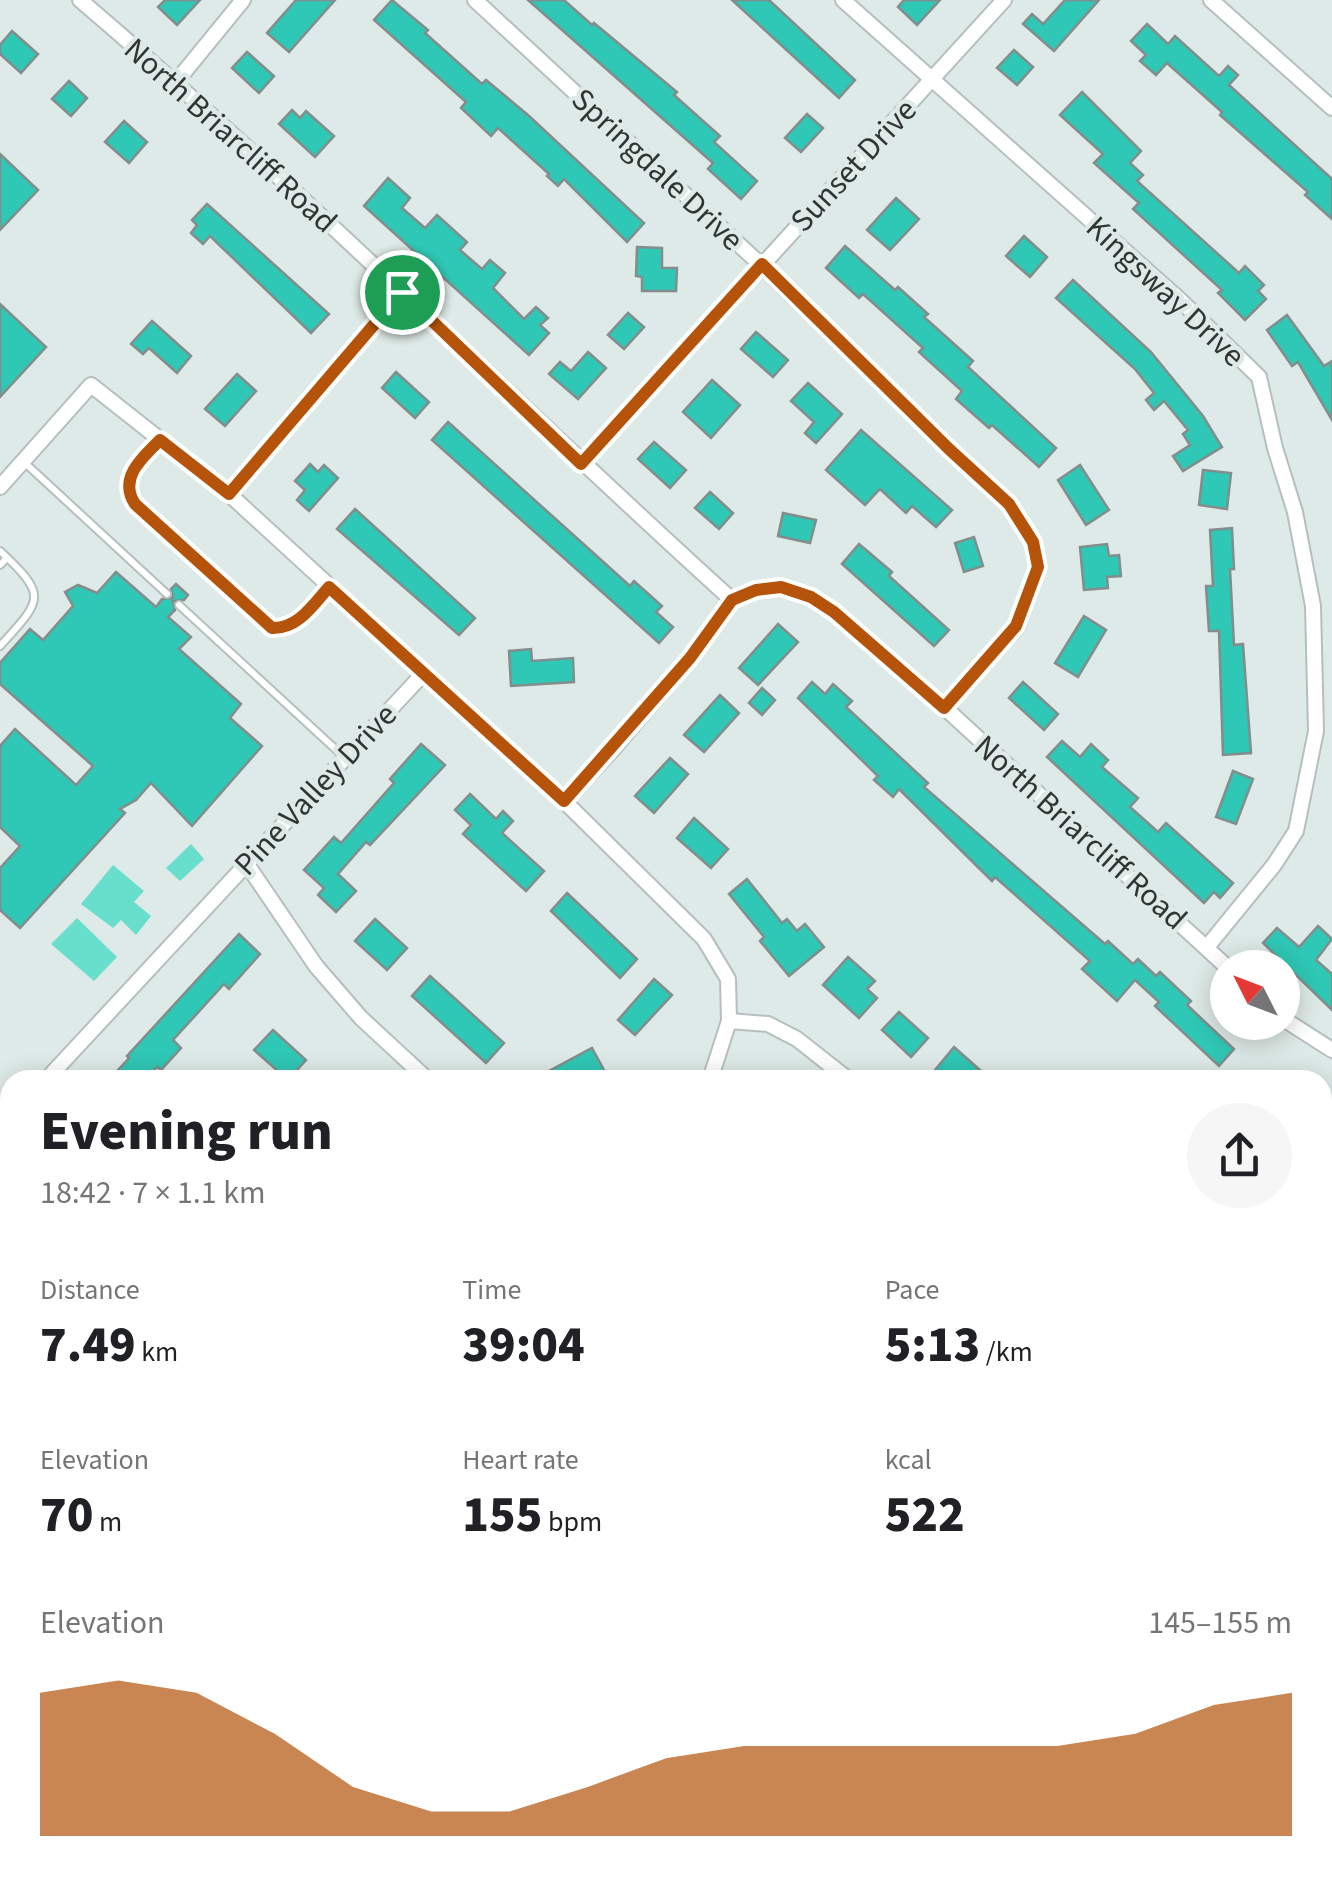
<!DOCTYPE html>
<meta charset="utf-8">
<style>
:root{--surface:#fff;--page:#f6f6f6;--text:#202124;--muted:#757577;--accent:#b45309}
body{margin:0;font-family:"Source Sans 3",sans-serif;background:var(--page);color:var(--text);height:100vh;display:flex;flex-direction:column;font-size:38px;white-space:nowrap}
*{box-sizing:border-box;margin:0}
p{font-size:32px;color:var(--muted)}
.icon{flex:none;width:55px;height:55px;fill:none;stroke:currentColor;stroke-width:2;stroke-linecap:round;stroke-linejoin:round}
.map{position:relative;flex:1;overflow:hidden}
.details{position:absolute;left:0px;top:1070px;width:1332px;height:812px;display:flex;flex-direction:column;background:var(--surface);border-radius:30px 30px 0 0;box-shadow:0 5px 25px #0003}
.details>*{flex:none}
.needle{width:65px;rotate:312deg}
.controls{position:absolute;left:1210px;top:950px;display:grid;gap:20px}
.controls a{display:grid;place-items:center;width:90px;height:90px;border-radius:50%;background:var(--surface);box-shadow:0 5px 25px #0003;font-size:50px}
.pin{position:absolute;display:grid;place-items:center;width:85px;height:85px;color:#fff;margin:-42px;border:5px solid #fff;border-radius:50%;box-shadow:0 2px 10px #0007}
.round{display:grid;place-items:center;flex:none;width:105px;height:105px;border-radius:52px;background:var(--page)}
.overview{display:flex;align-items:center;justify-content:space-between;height:170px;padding:0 40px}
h1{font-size:55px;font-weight:800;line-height:75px}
.metrics{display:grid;grid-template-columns:repeat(3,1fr);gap:15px;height:170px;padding:10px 40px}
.metrics div{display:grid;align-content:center}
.metrics b{font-size:50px;font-weight:800}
.metrics small{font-size:28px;font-weight:400}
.metrics p{font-size:28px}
.chart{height:280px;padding:20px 40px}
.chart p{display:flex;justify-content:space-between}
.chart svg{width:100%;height:180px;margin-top:10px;fill:var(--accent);opacity:.7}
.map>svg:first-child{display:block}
.green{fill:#68decd}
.building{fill:#2fc7b5;stroke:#838d8b;stroke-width:2.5}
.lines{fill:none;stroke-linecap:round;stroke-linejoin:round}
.service-casing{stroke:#b5c0be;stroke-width:10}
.minor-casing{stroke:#b5c0be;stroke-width:18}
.service{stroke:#fff;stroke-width:6}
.minor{stroke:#fff;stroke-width:14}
.route-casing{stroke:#fff;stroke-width:20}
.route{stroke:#b45309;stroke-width:12}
.labels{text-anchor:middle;stroke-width:9;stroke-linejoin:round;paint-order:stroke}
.street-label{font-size:32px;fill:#303534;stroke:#deeae7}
</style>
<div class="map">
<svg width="1332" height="1882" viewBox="0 0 1332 1882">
<rect width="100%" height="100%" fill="#deeae7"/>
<!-- green -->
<g class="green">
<path d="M191 844 204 859 180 881 166 868Z"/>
<path d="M113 865 144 891 134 902 151 916 136 935 121 920 113 928 81 904Z"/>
<path d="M77 918 117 957 94 981 51 944Z"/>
</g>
<!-- building -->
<g class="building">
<path d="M165 0H200L177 25 158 7Z"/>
<path d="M296 0H335L289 52 267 33Z"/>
<path d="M392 0 428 30 425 33 482 84 486 80 528 115 644 223 627 242 564 179 558 186 547 176 549 174 498 128 491 136 461 108 466 102 374 20Z"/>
<path d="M528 0H564L592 25 594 23 677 92 674 95 720 136 714 142 757 181 741 199 708 169 713 163Z"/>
<path d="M732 0H769L855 80 839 98Z"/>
<path d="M904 0H940L917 25 898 7Z"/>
<path d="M1065 0H1099L1054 51 1023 24 1032 14 1043 24Z"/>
<path d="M1147 24 1168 44 1175 36 1219 76 1228 66 1238 75 1229 85 1332 179V219L1305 195 1308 192 1220 115 1222 112 1167 63 1156 75 1140 61 1146 55 1131 41Z"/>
<path d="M12 31 38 54 21 73 0 54V45Z"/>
<path d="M1014 50 1033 67 1017 85 997 68Z"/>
<path d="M247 52 274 76 259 93 232 68Z"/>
<path d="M69 81 87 98 71 116 52 99Z"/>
<path d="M1082 92 1141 151 1130 163 1143 175 1137 181 1239 273 1245 266 1264 285 1258 291 1266 299 1245 320 1218 293 1222 290 1133 209 1139 203 1094 163 1103 154 1060 115Z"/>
<path d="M292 110 300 118 306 111 334 136 315 157 279 124Z"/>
<path d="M807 114 823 128 801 152 785 138Z"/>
<path d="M124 121 147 142 129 163 105 142Z"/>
<path d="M0 154 38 190 0 230Z"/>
<path d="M388 178 410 198 402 208 425 228 437 215 467 242 460 250 482 269 490 260 505 273 493 288 524 319 536 307 548 318 540 325 549 333 529 355 364 206Z"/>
<path d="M896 198 919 219 890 250 867 230Z"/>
<path d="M207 204 329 314 311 333 210 236 203 244 191 233 197 225 192 220Z"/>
<path d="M1024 236 1047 257 1030 277 1006 256Z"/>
<path d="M845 246 895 290 898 287 928 314 924 317 973 361 968 367 1056 448 1039 467 992 425 989 428 956 399 962 391 919 352 923 348 863 294 859 298 826 268Z"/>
<path d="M637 247 662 248V268H677L676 291H642V277L636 276Z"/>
<path d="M1073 280 1151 352 1203 416 1222 447 1183 471 1173 456 1190 445 1183 434 1188 430 1164 401 1154 410 1146 400 1154 393 1135 369 1056 298Z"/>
<path d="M0 304 46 347 0 397Z"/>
<path d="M628 313 644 327 624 349 608 335Z"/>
<path d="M1287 315 1324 366 1332 361V420L1298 362 1292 366 1267 330Z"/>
<path d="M152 321 191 356 177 373 149 348 143 354 131 344Z"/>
<path d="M756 332 788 360 773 377 741 349Z"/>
<path d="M588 352 606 368 578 399 549 374 560 362 571 371Z"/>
<path d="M396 372 429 402 415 418 382 388Z"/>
<path d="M237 374 256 391 225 426 205 409Z"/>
<path d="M712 380 740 405 711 438 683 412Z"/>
<path d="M808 383 842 414 816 443 805 433 814 422 791 401Z"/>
<path d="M448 422 630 586 634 581 662 606 656 612 673 627 659 643 432 440Z"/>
<path d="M861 430 952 510 936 527 912 506 906 513 880 489 865 505 826 470Z"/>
<path d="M654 442 686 470 670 488 638 459Z"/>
<path d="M310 464 318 472 324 465 338 478 309 511 297 500 305 490 295 481Z"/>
<path d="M1080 465 1109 510 1086 525 1058 480Z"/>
<path d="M1203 470 1231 473 1227 509 1199 505Z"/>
<path d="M710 492 733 513 719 529 695 508Z"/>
<path d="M355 509 475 618 459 635 337 529Z"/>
<path d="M783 513 816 520 810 543 778 536Z"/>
<path d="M1232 528 1234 569H1230L1234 645 1243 644 1251 753 1223 755 1219 631H1209L1206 586H1213L1210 530Z"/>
<path d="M974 537 983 566 964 572 955 543Z"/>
<path d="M859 544 892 572 889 576 949 630 934 646 842 564Z"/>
<path d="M1107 544 1109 556 1119 555 1121 576 1107 577 1108 588 1084 590 1080 547Z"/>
<path d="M116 572 156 607 162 599 173 598 171 589 176 584 188 595 184 600 173 601 175 610 168 617 191 637 179 649 241 704 230 718 262 746 192 826 151 783 136 800 120 809 125 813 20 928 0 910V868L20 846 0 827V746L15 729 76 785 93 766 0 684V663L30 629 43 640 73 606 65 592 78 585 97 593Z"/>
<path d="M1084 616 1106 630 1078 677 1055 663Z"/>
<path d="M778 624 798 642 758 685 739 668Z"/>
<path d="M531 649 532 661 573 658 574 682 511 686 509 651Z"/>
<path d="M812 682 825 694 833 684 852 701 846 707 928 783 924 787 1105 944 1108 941 1133 964 1138 959 1156 976 1160 972 1191 1001 1187 1005 1234 1049 1219 1066 1155 1006 1159 1002 1135 980 1117 1001 1082 969 1090 961 995 877 992 881 899 789 893 797 874 780 878 776 798 698Z"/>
<path d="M1023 682 1058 714 1044 730 1009 698Z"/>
<path d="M762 688 775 700 762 715 749 703Z"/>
<path d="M720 695 739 713 704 752 684 735Z"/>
<path d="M1062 741 1080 757 1091 744 1108 760 1102 767 1138 798 1130 807 1158 832 1166 823 1233 883 1220 898 1214 892 1204 903 1047 757Z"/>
<path d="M421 744 445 765 370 845 366 842 338 874 356 891 336 912 318 895 324 888 304 870 334 837 341 843 394 783 390 779Z"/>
<path d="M670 758 688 774 654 813 635 796Z"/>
<path d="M1233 771 1253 779 1236 824 1216 817Z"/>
<path d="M470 794 496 819 503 811 513 821 502 833 544 871 526 891 463 834 471 825 455 810Z"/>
<path d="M694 818 728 849 711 868 677 838Z"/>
<path d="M747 879 782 923 787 919 797 931 805 924 824 947 789 976 760 941 764 937 729 894Z"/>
<path d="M567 893 637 959 620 978 551 911Z"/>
<path d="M375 919 407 948 387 970 355 941Z"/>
<path d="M1318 926 1332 939 1316 960 1332 974V1010L1263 943 1277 928 1299 947Z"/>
<path d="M239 934 260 954 229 989 224 984 173 1040 181 1048 161 1070 157 1067 145 1080H109L129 1058 127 1056Z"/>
<path d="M848 957 875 981 867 989 877 998 859 1018 823 985Z"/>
<path d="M430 976 504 1043 486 1063 412 996Z"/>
<path d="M654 979 672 995 635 1035 618 1020Z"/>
<path d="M899 1012 928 1038 911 1057 882 1030Z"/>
<path d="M273 1030 306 1060 288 1080 254 1050Z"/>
<path d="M954 1047 981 1071 974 1080H947L935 1070Z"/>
<path d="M592 1048 604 1070 585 1080H532Z"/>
</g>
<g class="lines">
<!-- service casing -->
<g class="service-casing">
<g id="service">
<path d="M158 441C141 460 118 478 135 504L261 620C290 641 309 608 328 588"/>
<path d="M24 462 167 594"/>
<path d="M0 551C48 596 43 599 0 646"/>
<path d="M0 565 7 558"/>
<path d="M179 605 344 757"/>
</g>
</g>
<!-- minor casing -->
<g class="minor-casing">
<g id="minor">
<path d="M80 0C305 192 513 402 732 600"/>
<path d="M475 0 761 265 949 449 1009 504 1033 542 1039 567 1017 627 944 707"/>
<path d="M843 0 1180 300 1259 377 1275 448 1295 512 1313 606 1316 731 1296 831 1274 865 1207 947"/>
<path d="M1211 0 1332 108"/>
<path d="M176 82 243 0"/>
<path d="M581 464 1004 0"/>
<path d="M0 487 91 385 229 494 564 801 704 939 728 979 729 1021 710 1080"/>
<path d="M229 494 402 292"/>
<path d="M564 801 614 748 690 658 732 600 756 590 781 587 811 597 834 612 944 707 1228 968"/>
<path d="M246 863 316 966 361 1018 428 1080"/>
<path d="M1282 1018 1332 1050"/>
<path d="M729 1021 768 1024 797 1039 849 1080"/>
<path d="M46 1080 423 674"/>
<path d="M0 1131 10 1120"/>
<path d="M0 1394 10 1406"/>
<path d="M0 1579 10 1588"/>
<path d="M1322 1650 1332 1639"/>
<path d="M1322 1713 1332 1724"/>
<path d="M319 1872 329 1882"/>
<path d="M669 1872 674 1882"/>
<path d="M118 1882 126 1872"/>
<path d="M786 1882 791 1872"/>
<path d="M1121 1882 1129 1872"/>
</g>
</g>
<!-- service -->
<use href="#service" class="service"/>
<!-- minor -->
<use href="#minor" class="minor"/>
</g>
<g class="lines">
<!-- route casing -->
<g class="route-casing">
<path id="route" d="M762 264 949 449 1009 504 1033 542 1038 567 1016 626 944 708 834 612 811 597 781 587 756 590 732 600 690 658 564 801 329 587C313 605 298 629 272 628L135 504C118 478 142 458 160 440L229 494 402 292 581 464Z"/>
</g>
<!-- route -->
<use href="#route" class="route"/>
</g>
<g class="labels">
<!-- street labels -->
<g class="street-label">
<text transform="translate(231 135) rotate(42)" y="11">North Briarcliff Road</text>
<text transform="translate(853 165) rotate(-47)" y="11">Sunset Drive</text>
<text transform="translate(658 169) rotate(43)" y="11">Springdale Drive</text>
<text transform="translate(1166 291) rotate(43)" y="11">Kingsway Drive</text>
<text transform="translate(315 789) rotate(-47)" y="11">Pine Valley Drive</text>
<text transform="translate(1081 832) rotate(42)" y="11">North Briarcliff Road</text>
</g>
</g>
</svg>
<div class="controls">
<a><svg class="needle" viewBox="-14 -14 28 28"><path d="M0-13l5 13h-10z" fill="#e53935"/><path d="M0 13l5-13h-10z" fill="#757577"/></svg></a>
</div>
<div class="pin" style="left:402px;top:292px;background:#1e9e55"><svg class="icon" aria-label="arrive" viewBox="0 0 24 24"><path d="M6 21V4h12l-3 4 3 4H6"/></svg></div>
<section class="details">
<div class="overview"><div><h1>Evening run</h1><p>18:42 · 7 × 1.1 km</p></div><a class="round"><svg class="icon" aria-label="share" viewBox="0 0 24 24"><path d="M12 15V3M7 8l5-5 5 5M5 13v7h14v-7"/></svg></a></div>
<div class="metrics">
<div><p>Distance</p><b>7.49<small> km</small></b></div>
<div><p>Time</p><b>39:04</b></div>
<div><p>Pace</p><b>5:13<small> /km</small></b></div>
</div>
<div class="metrics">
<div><p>Elevation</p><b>70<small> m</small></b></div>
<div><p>Heart rate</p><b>155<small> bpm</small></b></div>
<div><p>kcal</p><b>522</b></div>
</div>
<div class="chart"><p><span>Elevation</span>145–155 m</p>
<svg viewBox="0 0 160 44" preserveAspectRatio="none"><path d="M0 44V9L10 6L20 9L30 19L40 32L50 38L60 38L70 32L80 25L90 22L100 22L110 22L120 22L130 22L140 19L150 12L160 9V44z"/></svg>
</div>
</section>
</div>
